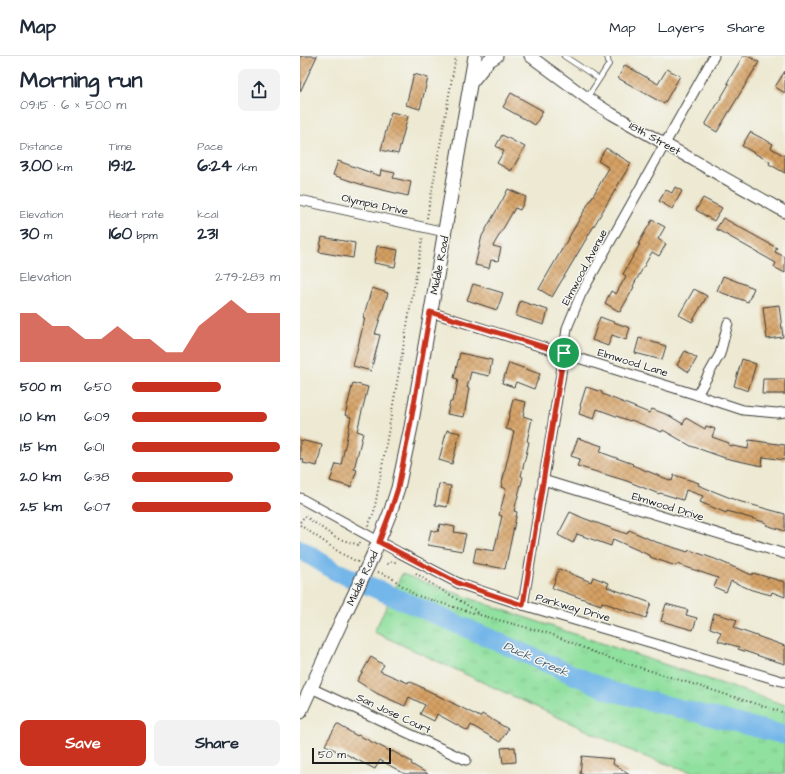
<!DOCTYPE html>
<meta charset="utf-8">
<style>
:root{--surface:#fff;--page:#f2f2f3;--text:#1f2937;--muted:#747a83;--line:#e0e1e3;--accent:#c8321e}
body{margin:0;font-family:"Architects Daughter",sans-serif;background:var(--page);color:var(--text);height:100vh;display:flex;flex-direction:column;font-size:15px;white-space:nowrap}
*{box-sizing:border-box;margin:0}
p{font-size:13px;color:var(--muted)}
.icon{flex:none;width:22px;height:22px;fill:none;stroke:currentColor;stroke-width:2;stroke-linecap:round;stroke-linejoin:round}
.map{position:relative;flex:1;overflow:hidden}
.panel{display:flex;flex-direction:column;background:var(--surface);width:300px}
.panel>*{flex:none}
.scale{position:absolute;left:12px;bottom:10px;width:79px;box-sizing:border-box;padding-left:4px;border:2px solid #1c1c1c;border-top:0;font-size:11px;line-height:14px;white-space:nowrap;color:#1c1c1c;-webkit-text-stroke:3px #f6f6f2;paint-order:stroke}
.pin{position:absolute;display:grid;place-items:center;width:34px;height:34px;color:#fff;margin:-17px;border:2px solid #fff;border-radius:50%;box-shadow:0 1px 4px #0007}
.round{display:grid;place-items:center;flex:none;width:42px;height:42px;border-radius:8px;background:var(--page)}
.headline{display:flex;align-items:center;justify-content:space-between;height:68px;padding:0 20px}
h1{font-size:22px;font-weight:700;line-height:30px}
.metrics{display:grid;grid-template-columns:repeat(3,1fr);gap:6px;height:68px;padding:4px 20px}
.metrics div{display:grid;align-content:center}
.metrics b{font-size:17px;font-weight:700}
.metrics small{font-size:11px;font-weight:400}
.metrics p{font-size:11px}
.chart{height:112px;padding:8px 20px}
.chart p{display:flex;justify-content:space-between}
.chart svg{width:100%;height:72px;margin-top:4px;fill:var(--accent);opacity:.7}
.button{display:flex;gap:8px;margin-top:auto;padding:8px 20px}
.button a{flex:1;height:46px;border-radius:8px;background:var(--accent);color:#fff;font-size:16px;font-weight:700;line-height:46px;text-align:center}
.button a+a{background:var(--page);color:var(--text)}
ul{padding:0 20px;list-style:none;font-size:13px}
li{display:grid;grid-template-columns:64px 48px 1fr;align-items:center;height:30px}
li i{height:10px;border-radius:5px;background:var(--accent)}
header{display:flex;align-items:center;gap:24px;box-sizing:border-box;height:56px;padding:0 20px;background:var(--surface);border-bottom:1px solid var(--line)}
header strong{font-size:19px}
nav{display:flex;gap:22px;margin-inline-start:auto;font-size:14px}
main{display:flex;flex:1;min-height:0}
.map>svg:first-child{display:block}
.grass{fill:url(#grass-tufts);stroke:#567e5e}
.lines{fill:none;stroke-linecap:round;stroke-linejoin:round}
.river{stroke:#73b6e9;stroke-width:19}
.building{fill:url(#building-cross-hatch)}
.service-casing{stroke:#3b3b37;stroke-width:6}
.minor-casing{stroke:#3b3b37;stroke-width:11}
.tertiary-casing{stroke:#3b3b37;stroke-width:13}
.secondary-casing{stroke:#3b3b37;stroke-width:15}
.path{stroke:#3b3b37;stroke-width:2;stroke-dasharray:1 3;stroke-linecap:butt}
.service{stroke:#fff;stroke-width:4.5}
.minor{stroke:#fff;stroke-width:9}
.tertiary{stroke:#fff;stroke-width:11}
.secondary{stroke:#fff;stroke-width:13}
.secondary-bridge-casing{stroke:#3b3b37;stroke-width:15;stroke-linecap:butt}
.secondary-bridge{stroke:#fff;stroke-width:13}
.route-casing{stroke:#fff;stroke-width:8}
.route{stroke:#c8321e;stroke-width:5}
.labels{text-anchor:middle;stroke-width:3;stroke-linejoin:round;paint-order:stroke}
.street-label{font-size:11px;fill:#1c1c1c;stroke:#f6f6f2}
.water-label{font-size:12px;font-style:italic;fill:#3f5a6e;stroke:#f6f6f2}
</style>
<header>
<strong>Map</strong>
<nav><a>Map</a><a>Layers</a><a>Share</a></nav>
</header>
<main>
<section class="panel">
<div class="headline"><div><h1>Morning run</h1><p>09:15 · 6 × 500 m</p></div><a class="round"><svg class="icon" aria-label="share" viewBox="0 0 24 24"><path d="M12 15V3M7 8l5-5 5 5M5 13v7h14v-7"/></svg></a></div>
<div class="metrics">
<div><p>Distance</p><b>3.00<small> km</small></b></div>
<div><p>Time</p><b>19:12</b></div>
<div><p>Pace</p><b>6:24<small> /km</small></b></div>
</div>
<div class="metrics">
<div><p>Elevation</p><b>30<small> m</small></b></div>
<div><p>Heart rate</p><b>160<small> bpm</small></b></div>
<div><p>kcal</p><b>231</b></div>
</div>
<div class="chart"><p><span>Elevation</span>279–283 m</p>
<svg viewBox="0 0 160 44" preserveAspectRatio="none"><path d="M0 44V14L10 14L20 22L30 22L40 30L50 30L60 22L70 30L80 30L90 38L100 38L110 22L120 14L130 6L140 14L150 14L160 14V44z"/></svg>
</div>
<ul>
<li><b>500 m</b>6:50<i style="width:60%"></i></li>
<li><b>1.0 km</b>6:09<i style="width:91%"></i></li>
<li><b>1.5 km</b>6:01<i style="width:100%"></i></li>
<li><b>2.0 km</b>6:38<i style="width:68%"></i></li>
<li><b>2.5 km</b>6:07<i style="width:94%"></i></li>
</ul>
<div class="button"><a>Save</a><a>Share</a></div>
</section>
<div class="map">
<svg width="485" height="718" viewBox="0 0 485 718">
<defs>
<pattern id="grass-tufts" width="24" height="20" patternUnits="userSpaceOnUse"><rect width="24" height="20" fill="#90e09f"/><path d="M3 7l-1-3M5 7V3M7 7l1-3M15 17l-1-3M17 17v-4M19 17l1-3" fill="none" stroke="#7cc088"/></pattern>
<pattern id="building-cross-hatch" width="8" height="8" patternUnits="userSpaceOnUse"><rect width="8" height="8" fill="#d5a063"/><path d="M0 0l8 8M0 8l8-8" fill="none" stroke="#ac8251"/></pattern>
</defs>
<rect width="100%" height="100%" fill="#f6f6f2"/>
<filter id="ink" filterUnits="userSpaceOnUse"><feTurbulence type="fractalNoise" baseFrequency=".025" numOctaves="2"/><feDisplacementMap in="SourceGraphic" scale="8" xChannelSelector="R" yChannelSelector="G"/><feConvolveMatrix kernelMatrix="1 2 1 2 8 2 1 2 1" color-interpolation-filters="sRGB"/></filter>
<filter id="wash" filterUnits="userSpaceOnUse"><feTurbulence type="fractalNoise" baseFrequency=".012" numOctaves="4" result="noise"/><feDisplacementMap in="SourceGraphic" scale="16" xChannelSelector="R" yChannelSelector="G"/><feGaussianBlur stdDeviation="0.9" result="paint"/><feColorMatrix in="noise" values="0 0 0 0 0 0 0 0 0 0 0 0 0 0 0 0 0 1.4 0 .05"/><feComposite in="paint" operator="in"/></filter>
<g filter="url(#wash)">
<rect width="100%" height="100%" fill="#ede9d2"/>
<!-- grass -->
<path class="grass" d="M102 518 203 554 485 649V718H398L340 699 74 576Z"/>
<g class="lines">
<!-- river -->
<path class="river" d="M0 493 35 515 313 636 485 679"/>
</g>
<g id="blocks">
<!-- building -->
<g class="building">
<path d="M0 0H17L0 36Z"/>
<path d="M443 0H448L459 6 417 76 405 69 429 28 427 27Z"/>
<path d="M325 9 358 28 367 13 380 20 364 48 318 22Z"/>
<path d="M485 15V37L475 31Z"/>
<path d="M114 18 128 22 120 53 106 49Z"/>
<path d="M211 37 243 55 235 69 203 51Z"/>
<path d="M91 56 108 60 98 98 81 94Z"/>
<path d="M450 76 473 88 471 92 485 100V117L469 108 470 106 442 90Z"/>
<path d="M202 79 225 91 211 115 197 107 204 95 196 90Z"/>
<path d="M306 92 331 107 252 241 239 233 309 112 298 105Z"/>
<path d="M38 105 80 120 81 114 95 117 93 122 111 126 108 140 66 130 33 119Z"/>
<path d="M375 131 382 135 372 153 359 145 366 134 372 137Z"/>
<path d="M208 133 226 141 220 154 215 152 193 190 201 192 198 205 191 204 189 212 175 209 182 180 203 143Z"/>
<path d="M403 142 422 152 414 165 396 154Z"/>
<path d="M423 162 477 192 475 196 485 201V217L474 211 476 207 416 173Z"/>
<path d="M352 164 365 171 358 183 366 188 359 200 352 196 333 230 334 231 320 256 305 247 311 235 316 238 326 220 323 218 340 188H338Z"/>
<path d="M22 181 55 187 53 202 19 196Z"/>
<path d="M77 190 98 194 95 211 74 207Z"/>
<path d="M423 220 454 232 448 246 417 235Z"/>
<path d="M173 228 203 237 197 254 167 244Z"/>
<path d="M72 232 88 237 75 278 80 279 71 315 53 310 65 262H63Z"/>
<path d="M394 233 407 240 392 266 379 259Z"/>
<path d="M220 245 248 254 244 269 216 260Z"/>
<path d="M479 249 483 281 467 283 463 251Z"/>
<path d="M300 261 330 272 326 284 312 279 308 290 292 284Z"/>
<path d="M339 282 366 290 362 304 335 297Z"/>
<path d="M385 295 397 302 389 316 377 309Z"/>
<path d="M160 297 192 304 189 320 171 316 167 332H169L164 361 147 358 150 346H152L153 340H155L158 323 154 322Z"/>
<path d="M442 303 456 308 448 335 434 330Z"/>
<path d="M209 307 240 318 234 333 216 326 214 331 202 327Z"/>
<path d="M463 323H485V338H462Z"/>
<path d="M53 327 68 331 57 375 63 377 54 413 57 414 51 431 30 425 36 408 41 409 51 361 45 359Z"/>
<path d="M286 331 302 336V338L349 357 352 353 368 359 383 368 386 362 405 373 406 370 415 373 412 381 429 387 428 389 448 393 449 384 485 389V404L463 401 462 410 425 402 391 390 363 374 362 376 331 364 330 365 297 353 294 363 279 358 281 351 280 350Z"/>
<path d="M213 343 226 346 223 360 232 363 227 385 229 386 221 420 223 421 214 455 217 456 205 513 173 507 176 492 194 495 202 460 199 459 206 433 201 431 214 375 206 373Z"/>
<path d="M147 374 160 377 152 408 139 404Z"/>
<path d="M278 382 302 390 300 396 333 408 332 409 372 425 374 419 399 427 398 429 438 445 485 458V475L466 469 467 467 427 455 426 457 400 446 403 440 386 434 383 444 360 437 359 438 327 425 277 410 280 403 271 400Z"/>
<path d="M0 384 22 389 17 410 3 407 4 404 0 403Z"/>
<path d="M139 428 151 430 147 451 135 449Z"/>
<path d="M270 456 283 462 327 478 329 474 356 486 388 496 389 494 415 503 452 519 453 517 485 526V541L472 536 471 539 452 534 431 525 426 536 414 531 418 522 377 508 376 510 350 501 351 500 313 483 311 490 277 478 273 487 258 479Z"/>
<path d="M140 468 155 471 154 476 166 478 162 495 128 489 131 474 138 476Z"/>
<path d="M259 513 291 526 293 521 309 527 307 531 351 547 346 562 302 546 301 549 252 532Z"/>
<path d="M366 548 388 554 386 559 397 562 393 574 361 565Z"/>
<path d="M414 557 437 564 434 572 485 590V608L465 602 438 593 439 591 418 585 421 576 410 572Z"/>
<path d="M71 601 84 609 80 615 108 627 109 625 180 661 182 658 208 673 200 686 171 669 168 675 137 658 134 665 120 658 125 649 109 641 105 650 78 638 57 625Z"/>
<path d="M37 668 57 680 58 679 92 696V695L112 706 111 708 128 718H105L80 704 75 713 40 695 39 696 25 689Z"/>
<path d="M215 691 216 706 203 707 201 692Z"/>
<path d="M282 700 314 703 313 708 330 718H280Z"/>
</g>
</g>
</g>
<g filter="url(#ink)">
<use href="#blocks" fill-opacity="0" stroke="#3b3b37" stroke-width="1"/>
<g class="lines">
<!-- service casing -->
<g class="service-casing">
<g id="service">
<path d="M264 0 299 23"/>
<path d="M287 42 309 8 307 0"/>
</g>
</g>
<!-- minor casing -->
<g class="minor-casing">
<g id="minor">
<path d="M0 144 145 176"/>
<path d="M130 256 397 339 443 354 477 357 485 356"/>
<path d="M397 339 420 298 428 267"/>
<path d="M243 424 485 498"/>
<path d="M0 442 100 497 160 528 223 549 485 626"/>
<path d="M223 549 261 318 267 272 281 238 414 0"/>
<path d="M11 632 166 704"/>
</g>
</g>
<!-- tertiary casing -->
<g class="tertiary-casing">
<path id="tertiary" d="M230 0 287 42 312 58 485 156"/>
</g>
<!-- secondary casing -->
<g class="secondary-casing">
<g id="secondary">
<path d="M172 25 188 5 196 0"/>
<path d="M73 499 90 457 98 432 111 371 175 0"/>
<path d="M0 656 42 564"/>
</g>
</g>
<!-- path -->
<g class="path">
<path d="M127 162 156 0"/>
<path d="M0 466 5 460 36 482 59 489 61 485"/>
<path d="M0 469 42 498 58 506"/>
<path d="M68 470 74 456 123 180"/>
<path d="M87 508 91 506H96"/>
<path d="M78 516 89 520 115 539 180 559 251 578 303 600 485 657"/>
<path d="M116 517 127 525 175 554 177 557"/>
</g>
<!-- service -->
<use href="#service" class="service"/>
<!-- minor -->
<use href="#minor" class="minor"/>
<!-- tertiary -->
<use href="#tertiary" class="tertiary"/>
<!-- secondary -->
<use href="#secondary" class="secondary"/>
<!-- secondary-bridge casing -->
<g class="secondary-bridge-casing">
<path id="secondary-bridge" d="M42 564 73 499"/>
</g>
<!-- secondary-bridge -->
<use href="#secondary-bridge" class="secondary-bridge"/>
</g>
</g>
<g class="lines" filter="url(#ink)">
<!-- route casing -->
<g class="route-casing">
<path id="route" d="M130 256 264 297 223 549 160 528 79 486 90 457 98 432 110 371Z"/>
</g>
<!-- route -->
<use href="#route" class="route"/>
</g>
<g class="labels">
<!-- street labels -->
<g class="street-label">
<text transform="translate(355 82) rotate(29)" y="4">18th Street</text>
<text transform="translate(75 148) rotate(12)" y="4">Olympia Drive</text>
<text transform="translate(139 209) rotate(-79)" y="4">Middle Road</text>
<text transform="translate(284 211) rotate(-62)" y="4">Elmwood Avenue</text>
<text transform="translate(333 306) rotate(17)" y="4">Elmwood Lane</text>
<text transform="translate(368 450) rotate(17)" y="4">Elmwood Drive</text>
<text transform="translate(62 522) rotate(-65)" y="4">Middle Road</text>
<text transform="translate(273 551) rotate(16)" y="4">Parkway Drive</text>
<text transform="translate(94 657) rotate(25)" y="4">San Jose Court</text>
</g>
<!-- water labels -->
<g class="water-label">
<text transform="translate(236 603) rotate(24)" y="4">Duck Creek</text>
</g>
</g>
</svg>
<div class="scale">50 m</div>
<div class="pin" style="left:264px;top:297px;background:#1e9e55"><svg class="icon" aria-label="arrive" viewBox="0 0 24 24"><path d="M6 21V4h12l-3 4 3 4H6"/></svg></div>
</div>
</main>
